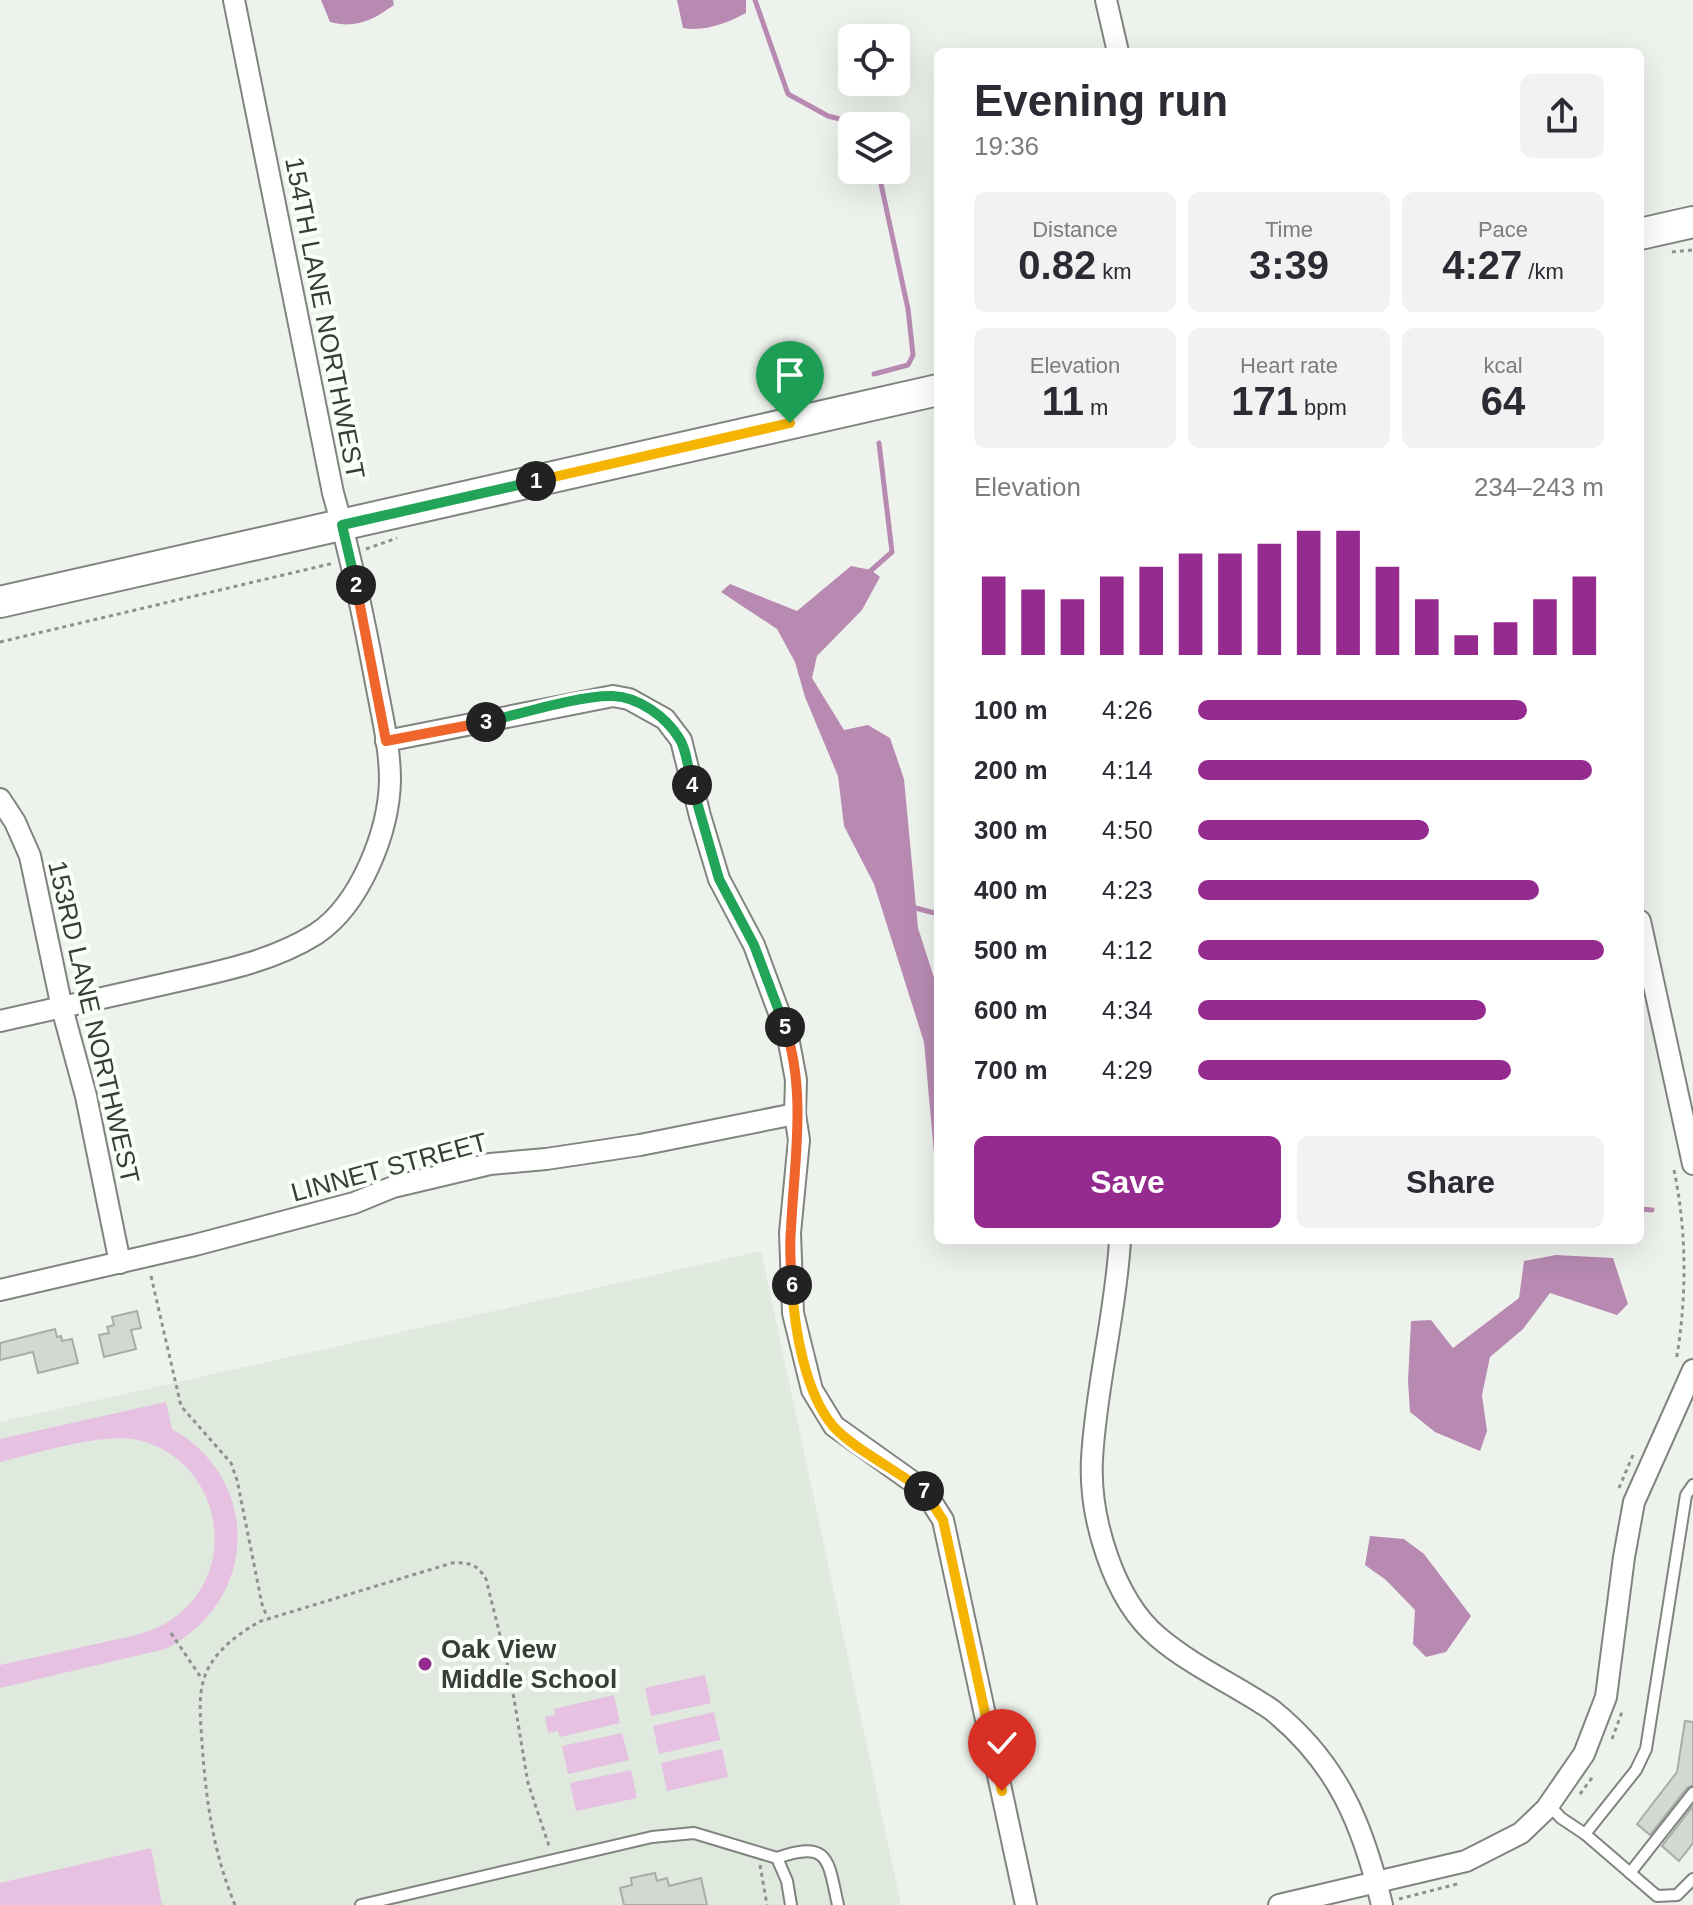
<!DOCTYPE html>
<meta charset="utf-8">
<style>
:root{--surface:#fff;--page:#f2f2f3;--text:#2b2b33;--muted:#7c7c81;--accent:#952b8e}
body{margin:0;font-family:Helvetica,sans-serif;background:var(--page);color:var(--text);height:100vh;display:flex;flex-direction:column;font-size:30px;white-space:nowrap}
*{box-sizing:border-box;margin:0}
p{font-size:26px;color:var(--muted)}
.icon{flex:none;width:44px;height:44px;fill:none;stroke:currentColor;stroke-width:2;stroke-linecap:round;stroke-linejoin:round}
.map{position:relative;flex:1;overflow:hidden}
.panel{position:absolute;left:934px;top:48px;width:710px;height:1196px;display:flex;flex-direction:column;background:var(--surface);border-radius:12px;box-shadow:0 8px 32px #0002}
.panel>*{flex:none}
.tools{position:absolute;left:838px;top:24px;display:grid;gap:16px}
.tools a{display:grid;place-items:center;width:72px;height:72px;border-radius:12px;background:var(--surface);box-shadow:0 8px 32px #0002;font-size:40px}
.pin{position:absolute;display:grid;place-items:center;width:68px;height:68px;color:#fff;margin:-82px -34px;border-radius:50% 50% 50% 0;rotate:-45deg;box-shadow:0 0 8px #0007}
.pin .icon{rotate:45deg}
.km{position:absolute;width:40px;height:40px;margin:-20px;border-radius:50%;background:#222;color:#fff;font-size:22px;line-height:40px;text-align:center}
.round{display:grid;place-items:center;flex:none;width:84px;height:84px;border-radius:12px;background:var(--page)}
.summary{display:flex;align-items:center;justify-content:space-between;height:136px;padding:0 40px}
h1{font-size:44px;font-weight:700;line-height:60px}
.metrics{display:grid;grid-template-columns:repeat(3,1fr);gap:12px;height:136px;padding:8px 40px}
.metrics div{display:grid;align-content:center;border-radius:12px;background:var(--page);text-align:center}
.metrics b{font-size:40px;font-weight:700}
.metrics small{font-size:22px;font-weight:400}
.metrics p{font-size:22px}
.chart{height:224px;padding:16px 40px}
.chart p{display:flex;justify-content:space-between}
.chart svg{width:100%;height:144px;margin-top:8px;stroke:var(--accent);stroke-width:6}
.primary-button{display:flex;gap:16px;margin-top:auto;padding:16px 40px}
.primary-button a{flex:1;height:92px;border-radius:12px;background:var(--accent);color:#fff;font-size:32px;font-weight:700;line-height:92px;text-align:center}
.primary-button a+a{background:var(--page);color:var(--text)}
ul{padding:0 40px;list-style:none;font-size:26px}
li{display:grid;grid-template-columns:128px 96px 1fr;align-items:center;height:60px}
li i{height:20px;border-radius:10px;background:var(--accent)}
.map>svg:first-child{display:block}
.built{fill:#dfe9dd}
.green{fill:#e6c1e1}
.water{fill:#b88ab2}
.lines{fill:none;stroke-linecap:round;stroke-linejoin:round}
.stream{stroke:#b88ab2;stroke-width:5}
.building{fill:#d4d8d3;stroke:#a9ada8;stroke-width:2}
.lane-casing{stroke:#80847f;stroke-width:14}
.street-casing{stroke:#80847f;stroke-width:24}
.secondary-casing{stroke:#80847f;stroke-width:34}
.path{stroke:#8e918d;stroke-width:3;stroke-dasharray:4 4;stroke-linecap:butt}
.lane{stroke:#fff;stroke-width:10}
.street{stroke:#fff;stroke-width:20}
.secondary{stroke:#fff;stroke-width:30}
.split-1-casing{stroke:#fff;stroke-width:16}
.split-2-casing{stroke:#fff;stroke-width:16}
.split-3-casing{stroke:#fff;stroke-width:16}
.split-4-casing{stroke:#fff;stroke-width:16}
.split-5-casing{stroke:#fff;stroke-width:16}
.split-6-casing{stroke:#fff;stroke-width:16}
.split-7-casing{stroke:#fff;stroke-width:16}
.split-8-casing{stroke:#fff;stroke-width:16}
.split-1{stroke:#f5b400;stroke-width:10}
.split-2{stroke:#22a559;stroke-width:10}
.split-3{stroke:#f0652b;stroke-width:10}
.split-4{stroke:#22a559;stroke-width:10}
.split-5{stroke:#22a559;stroke-width:10}
.split-6{stroke:#f0652b;stroke-width:10}
.split-7{stroke:#f5b400;stroke-width:10}
.split-8{stroke:#f5b400;stroke-width:10}
.poi-dot{fill:#952b8e;stroke:#fbfffa;stroke-width:3}
.labels{text-anchor:middle;stroke-width:8;stroke-linejoin:round;paint-order:stroke}
.street-label{font-size:26px;fill:#3a3c3a;stroke:#fbfffa}
.poi-label{font-size:26px;font-weight:bold;fill:#3a3c3a;stroke:#fbfffa;text-anchor:start}
</style>
<div class="map">
<svg width="1693" height="1905" viewBox="0 0 1693 1905">
<rect width="100%" height="100%" fill="#edf2ec"/>
<!-- built -->
<path class="built" d="M761 1251 901 1905H0V1422Z"/>
<!-- green -->
<g class="green">
<path d="M166 1402 172 1429C263 1480 258 1603 165 1649L0 1688V1665C32 1658 64 1651 96 1644 121 1638 149 1635 171 1620 243 1572 222 1460 138 1440 102 1432 38 1453 0 1462V1439Z"/>
<path d="M705 1675 711 1703 651 1716 645 1688Z"/>
<path d="M614 1695 620 1723 560 1737 558 1731 548 1733 545 1717 555 1715 554 1709Z"/>
<path d="M714 1712 720 1740 659 1754 653 1726Z"/>
<path d="M622 1733 629 1760 568 1774 562 1746Z"/>
<path d="M722 1749 728 1777 667 1791 661 1763Z"/>
<path d="M631 1770 637 1798 576 1811 570 1783Z"/>
<path d="M151 1848 162 1905H0V1883Z"/>
</g>
<!-- water -->
<g class="water">
<path d="M321 0H393L394 5C373 20 356 29 330 22Z"/>
<path d="M677 0H746V13C728 23 704 32 683 28Z"/>
<path d="M851 566 871 570 880 577 862 610 817 656 812 678 844 730 868 725 890 738 904 779 918 928 938 990V1142L934 1153 924 1042 874 884 844 826 838 776 805 697 795 662 777 629 721 592 730 584 797 611Z"/>
<path d="M1556 1255 1613 1258 1628 1304 1617 1315 1550 1293 1523 1329 1490 1357 1482 1395 1487 1431 1480 1451 1435 1432 1410 1412 1408 1381 1411 1321 1431 1320 1453 1348 1519 1298 1524 1261Z"/>
<path d="M1370 1536 1404 1539 1424 1554 1471 1616 1446 1652 1426 1657 1413 1644 1415 1610 1386 1580 1365 1565Z"/>
</g>
<g class="lines">
<!-- stream -->
<g class="stream">
<path d="M755 0 788 94 828 116 848 121 852 126"/>
<path d="M874 374 908 365 913 355 908 309 878 170"/>
<path d="M867 574 892 552 879 443"/>
<path d="M912 907 938 914"/>
<path d="M1640 1209 1652 1210"/>
</g>
</g>
<!-- building -->
<g class="building">
<path d="M137 1311 141 1328 131 1330 136 1349 104 1357 99 1335 109 1333 107 1327 114 1325 112 1317Z"/>
<path d="M55 1329 57 1337 61 1336 62 1341 72 1339 78 1363 38 1373 33 1352 0 1360V1343Z"/>
<path d="M1685 1721 1693 1722V1785L1687 1788 1650 1835 1637 1824 1677 1772Z"/>
<path d="M1693 1806V1843L1679 1861 1662 1846Z"/>
<path d="M655 1873 657 1881 667 1878 669 1886 701 1878 707 1905H624L620 1888 632 1885 631 1878Z"/>
</g>
<g class="lines">
<!-- lane casing -->
<g class="lane-casing">
<g id="lane">
<path d="M1549 1805 1561 1818 1585 1834 1636 1770 1646 1749 1686 1495 1693 1485"/>
<path d="M1585 1834 1657 1896 1677 1895 1693 1879"/>
<path d="M777 1858C830 1839 828 1861 838 1905"/>
<path d="M777 1858 787 1881 791 1905"/>
<path d="M1630 1873 1693 1793"/>
<path d="M361 1905 652 1837 694 1833 777 1858"/>
</g>
</g>
<!-- street casing -->
<g class="street-casing">
<g id="street">
<path d="M1106 0 1118 52"/>
<path d="M386 741 613 696 629 699 665 719 681 740 700 816 719 879 754 945 788 1037 796 1080 795 1114 799 1140 790 1233 793 1313 812 1390 834 1426 924 1490 943 1520 1026 1905"/>
<path d="M0 799 15 822 30 856 62 1008 86 1096 120 1263"/>
<path d="M1640 921 1693 1164"/>
<path d="M0 1021C54 1009 107 997 160 985 213 973 270 963 316 934 360 905 389 832 390 780 390 748 382 715 376 683 364 619 351 556 333 493L234 0"/>
<path d="M1120 1240C1116 1313 1096 1385 1092 1459 1089 1517 1113 1599 1158 1637 1192 1666 1235 1685 1272 1710 1338 1763 1363 1825 1382 1905"/>
<path d="M0 1290 195 1245 354 1203 393 1187 490 1164 546 1159 640 1145 795 1114"/>
<path d="M1279 1905 1466 1861 1521 1833 1546 1809 1584 1754 1606 1697 1624 1557 1634 1502 1693 1370"/>
</g>
</g>
<!-- secondary casing -->
<g class="secondary-casing">
<g id="secondary">
<path d="M1640 234 1693 222"/>
<path d="M0 602 938 390"/>
</g>
</g>
<!-- path -->
<g class="path">
<path d="M1672 252 1693 250"/>
<path d="M366 549 397 538"/>
<path d="M0 642 334 563"/>
<path d="M1674 1170C1687 1232 1687 1299 1676 1361"/>
<path d="M151 1276 181 1406 231 1463 237 1480 262 1604 267 1617"/>
<path d="M1619 1488 1633 1455"/>
<path d="M171 1633 202 1679"/>
<path d="M1612 1739 1622 1712"/>
<path d="M1580 1794 1594 1775"/>
<path d="M760 1865 767 1905"/>
<path d="M1399 1899 1461 1883"/>
<path d="M235 1905C213 1852 206 1800 202 1743 201 1724 198 1701 203 1682 210 1654 237 1634 261 1621L452 1563C469 1562 477 1564 486 1579L510 1675 528 1783 550 1849"/>
</g>
<!-- lane -->
<use href="#lane" class="lane"/>
<!-- street -->
<use href="#street" class="street"/>
<!-- secondary -->
<use href="#secondary" class="secondary"/>
</g>
<g class="lines">
<!-- split-1 casing -->
<g class="split-1-casing">
<path id="split-1" d="M536 481 790 423"/>
</g>
<!-- split-2 casing -->
<g class="split-2-casing">
<path id="split-2" d="M356 585 342 525 536 481"/>
</g>
<!-- split-3 casing -->
<g class="split-3-casing">
<path id="split-3" d="M356 585 386 741 486 722"/>
</g>
<!-- split-4 casing -->
<g class="split-4-casing">
<path id="split-4" d="M486 722C520 714 580 695 613 696 639 697 666 717 679 738 687 750 688 770 692 785"/>
</g>
<!-- split-5 casing -->
<g class="split-5-casing">
<path id="split-5" d="M692 785 719 879 754 945 785 1027"/>
</g>
<!-- split-6 casing -->
<g class="split-6-casing">
<path id="split-6" d="M785 1027C807 1092 794 1163 791 1229 789 1248 791 1267 792 1285"/>
</g>
<!-- split-7 casing -->
<g class="split-7-casing">
<path id="split-7" d="M792 1285C794 1327 805 1393 833 1426 851 1447 899 1472 924 1491"/>
</g>
<!-- split-8 casing -->
<g class="split-8-casing">
<path id="split-8" d="M924 1491 943 1520 1002 1791"/>
</g>
<!-- split-1 -->
<use href="#split-1" class="split-1"/>
<!-- split-2 -->
<use href="#split-2" class="split-2"/>
<!-- split-3 -->
<use href="#split-3" class="split-3"/>
<!-- split-4 -->
<use href="#split-4" class="split-4"/>
<!-- split-5 -->
<use href="#split-5" class="split-5"/>
<!-- split-6 -->
<use href="#split-6" class="split-6"/>
<!-- split-7 -->
<use href="#split-7" class="split-7"/>
<!-- split-8 -->
<use href="#split-8" class="split-8"/>
</g>
<!-- markers -->
<circle class="poi-dot" cx="425" cy="1664" r="8"/>
<g class="labels">
<!-- street labels -->
<g class="street-label">
<text transform="translate(325 318) rotate(79)" y="9">154TH LANE NORTHWEST</text>
<text transform="translate(94 1022) rotate(77)" y="9">153RD LANE NORTHWEST</text>
<text transform="translate(389 1167) rotate(-15)" y="9">LINNET STREET</text>
</g>
<!-- poi labels -->
<g class="poi-label">
<text x="441" y="1658">Oak View<tspan x="441" dy="30">Middle School</tspan></text>
</g>
</g>
</svg>
<div class="tools">
<a><svg class="icon" aria-label="locate" viewBox="0 0 24 24"><circle cx="12" cy="12" r="6"/><path d="M12 2v4M12 18v4M2 12h4M18 12h4"/></svg></a>
<a><svg class="icon" aria-label="layers" viewBox="0 0 24 24"><path d="M12 4l9 5-9 5-9-5zM3 14l9 5 9-5"/></svg></a>
</div>
<div class="pin" style="left:790px;top:423px;background:#1e9e55"><svg class="icon" aria-label="arrive" viewBox="0 0 24 24"><path d="M6 21V4h12l-3 4 3 4H6"/></svg></div>
<div class="pin" style="left:1002px;top:1791px;background:#d93025"><svg class="icon" aria-label="check" viewBox="0 0 24 24"><path d="M5 12l5 5 9-10"/></svg></div>
<b class="km" style="left:536px;top:481px">1</b>
<b class="km" style="left:356px;top:585px">2</b>
<b class="km" style="left:486px;top:722px">3</b>
<b class="km" style="left:692px;top:785px">4</b>
<b class="km" style="left:785px;top:1027px">5</b>
<b class="km" style="left:792px;top:1285px">6</b>
<b class="km" style="left:924px;top:1491px">7</b>
<section class="panel">
<div class="summary"><div><h1>Evening run</h1><p>19:36</p></div><a class="round"><svg class="icon" aria-label="share" viewBox="0 0 24 24"><path d="M12 15V3M7 8l5-5 5 5M5 13v7h14v-7"/></svg></a></div>
<div class="metrics">
<div><p>Distance</p><b>0.82<small> km</small></b></div>
<div><p>Time</p><b>3:39</b></div>
<div><p>Pace</p><b>4:27<small> /km</small></b></div>
</div>
<div class="metrics">
<div><p>Elevation</p><b>11<small> m</small></b></div>
<div><p>Heart rate</p><b>171<small> bpm</small></b></div>
<div><p>kcal</p><b>64</b></div>
</div>
<div class="chart"><p><span>Elevation</span>234–243 m</p>
<svg viewBox="0 0 160 44" preserveAspectRatio="none"><path d="M5 44V20M15 44V24M25 44V27M35 44V20M45 44V17M55 44V13M65 44V13M75 44V10M85 44V6M95 44V6M105 44V17M115 44V27M125 44V38M135 44V34M145 44V27M155 44V20"/></svg>
</div>
<ul>
<li><b>100 m</b>4:26<i style="width:81%"></i></li>
<li><b>200 m</b>4:14<i style="width:97%"></i></li>
<li><b>300 m</b>4:50<i style="width:57%"></i></li>
<li><b>400 m</b>4:23<i style="width:84%"></i></li>
<li><b>500 m</b>4:12<i style="width:100%"></i></li>
<li><b>600 m</b>4:34<i style="width:71%"></i></li>
<li><b>700 m</b>4:29<i style="width:77%"></i></li>
</ul>
<div class="primary-button"><a>Save</a><a>Share</a></div>
</section>
</div>
